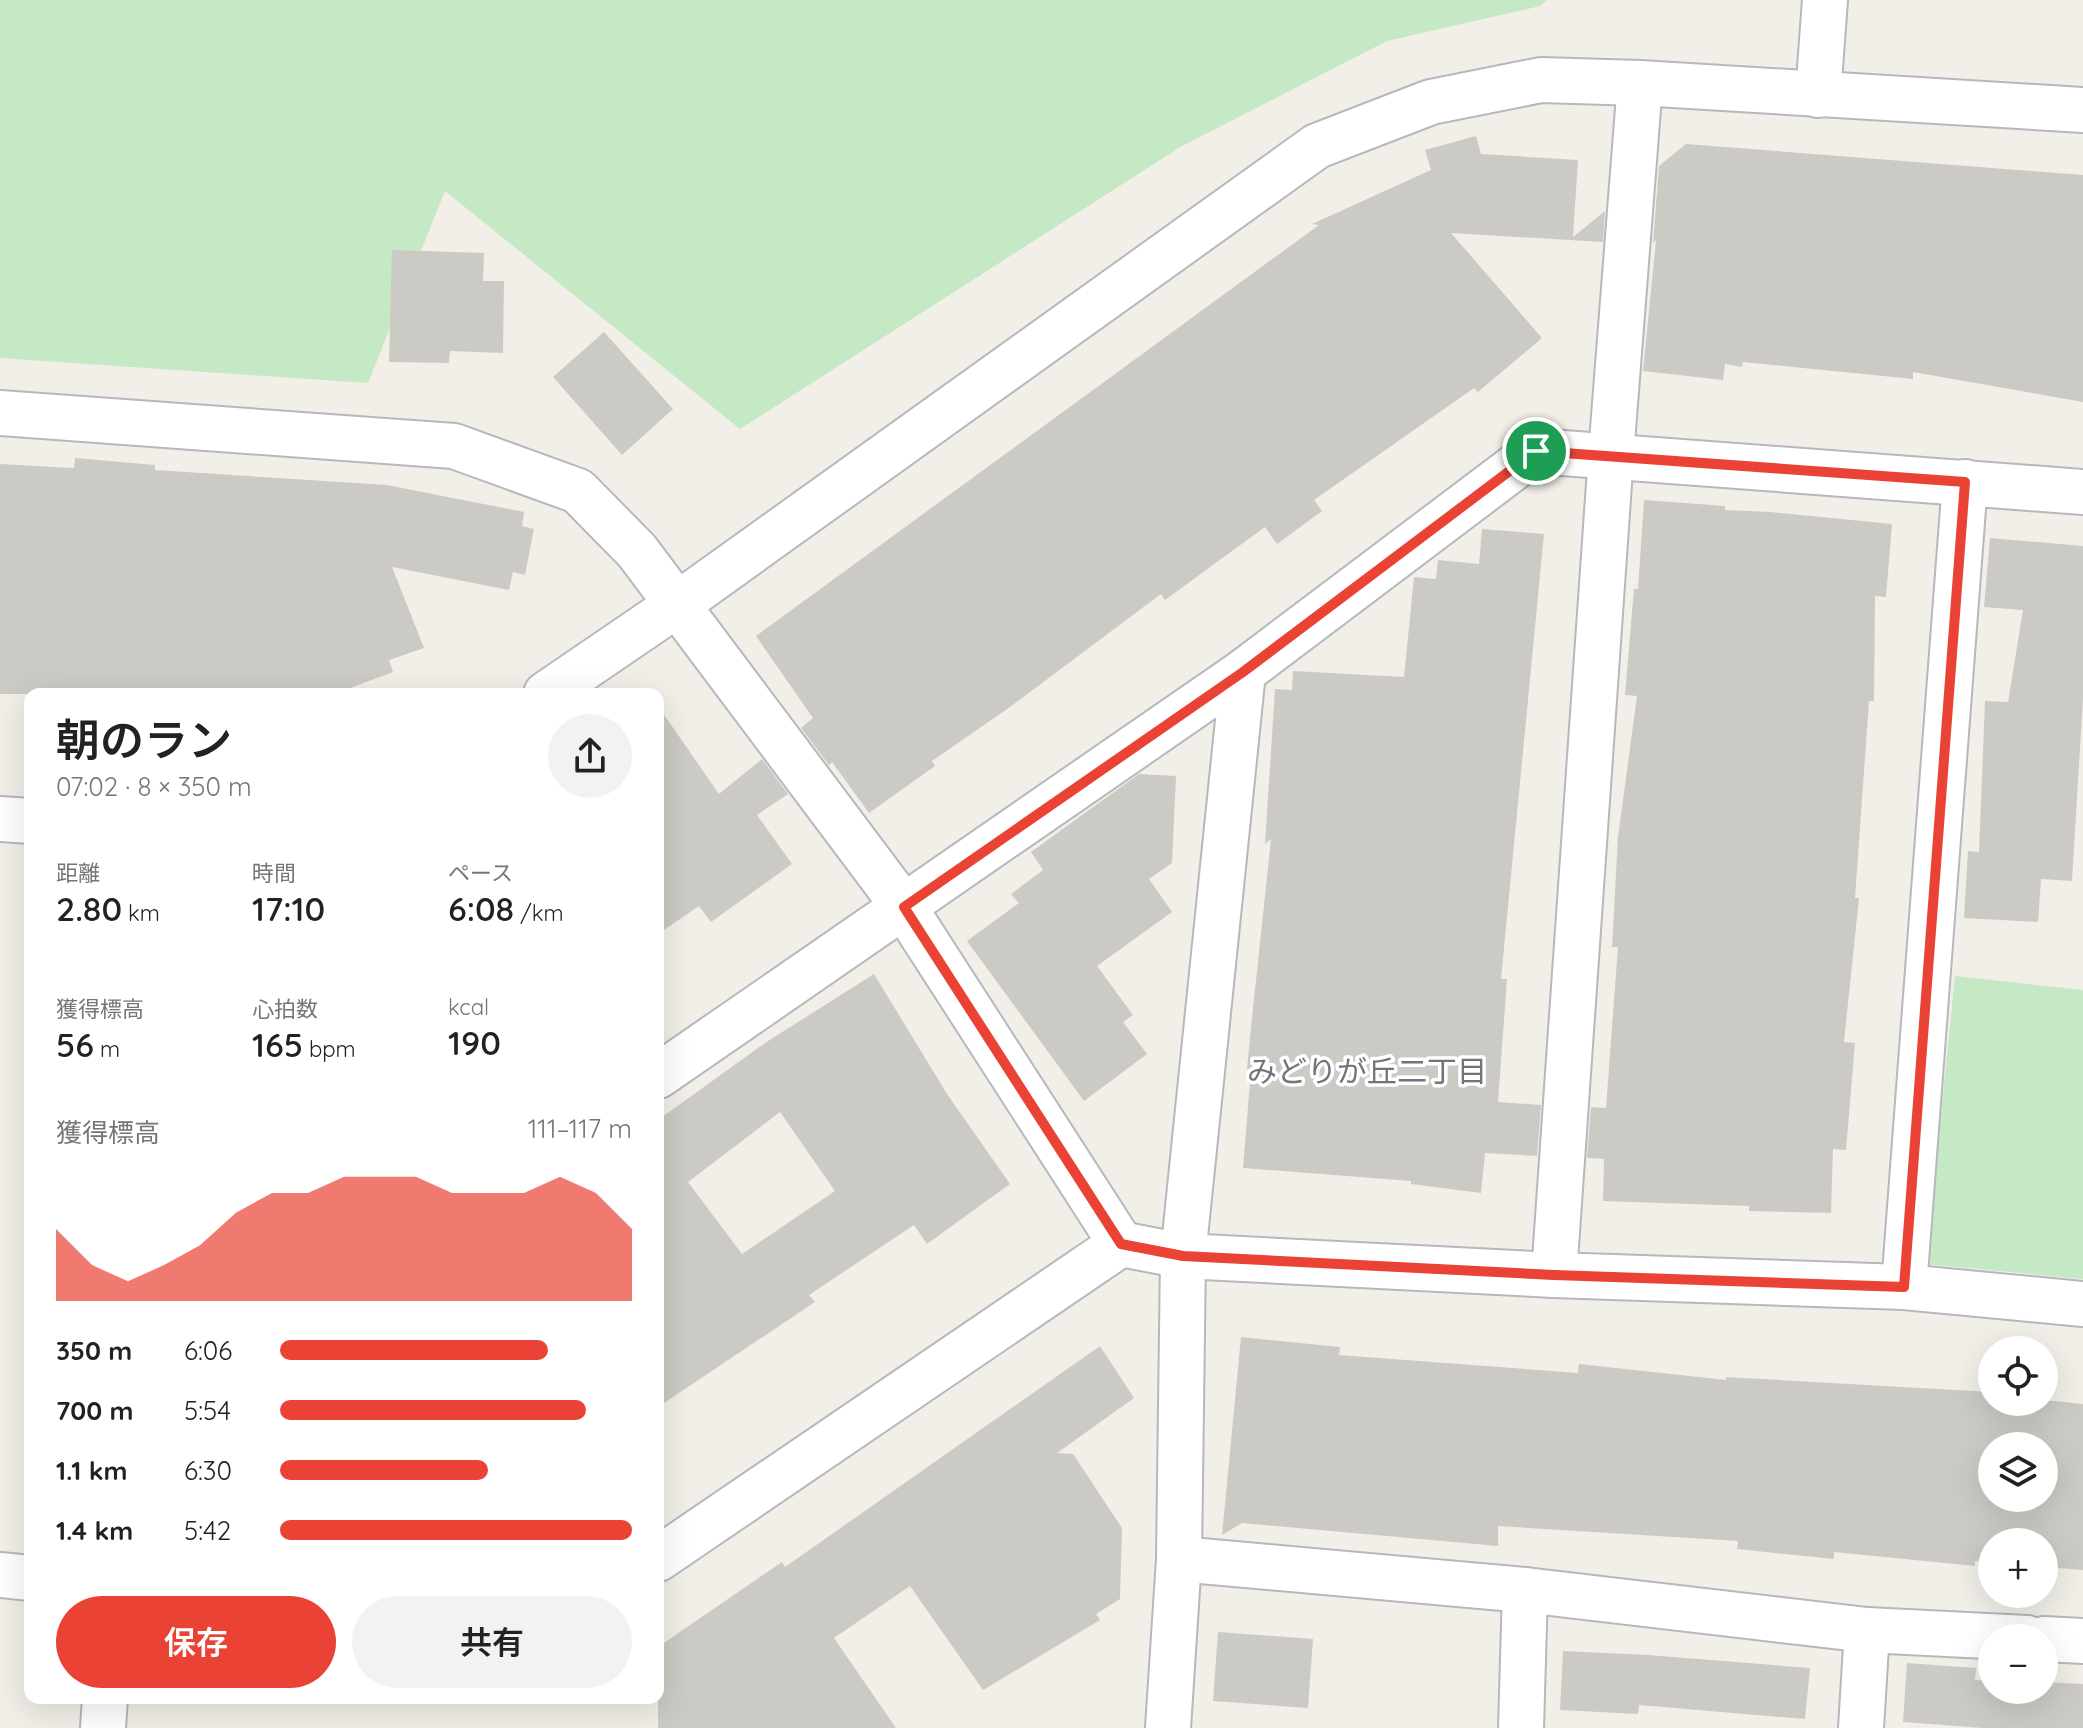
<!DOCTYPE html>
<html lang="ja">
<meta charset="utf-8">
<style>
:root{--surface:#fff;--page:#f2f2f2;--text:#222;--muted:#767676;--accent:#ea4335}
body{margin:0;font-family:Quicksand,"Noto Sans JP",sans-serif;background:var(--page);color:var(--text);height:100vh;display:flex;flex-direction:column;font-size:30px;white-space:nowrap}
*{box-sizing:border-box;margin:0}
p{font-size:26px;color:var(--muted)}
.icon{flex:none;width:44px;height:44px;fill:none;stroke:currentColor;stroke-width:2;stroke-linecap:round;stroke-linejoin:round}
.map{position:relative;flex:1;overflow:hidden}
.panel{position:absolute;left:24px;top:688px;width:640px;height:1016px;display:flex;flex-direction:column;background:var(--surface);border-radius:16px;box-shadow:0 8px 32px #0002}
.panel>*{flex:none}
.controls{position:absolute;left:1978px;top:1336px;display:grid;gap:16px}
.controls a{display:grid;place-items:center;width:80px;height:80px;border-radius:50%;background:var(--surface);box-shadow:0 8px 32px #0002;font-size:40px}
.pin{position:absolute;display:grid;place-items:center;width:68px;height:68px;color:#fff;margin:-34px;border:4px solid #fff;border-radius:50%;box-shadow:0 2px 8px #0007}
.round{display:grid;place-items:center;flex:none;width:84px;height:84px;border-radius:42px;background:var(--page)}
.overview{display:flex;align-items:center;justify-content:space-between;height:136px;padding:0 32px}
h1{font-size:44px;font-weight:600;line-height:60px}
.stats{display:grid;grid-template-columns:repeat(3,1fr);gap:12px;height:136px;padding:8px 32px}
.stats div{display:grid;align-content:center}
.stats b{font-size:34px;font-weight:600}
.stats small{font-size:22px;font-weight:400}
.stats p{font-size:22px}
.chart{height:224px;padding:16px 32px}
.chart p{display:flex;justify-content:space-between}
.chart svg{width:100%;height:144px;margin-top:8px;fill:var(--accent);opacity:.7}
.cta{display:flex;gap:16px;margin-top:auto;padding:16px 32px}
.cta a{flex:1;height:92px;border-radius:48px;background:var(--accent);color:#fff;font-size:32px;font-weight:600;line-height:92px;text-align:center}
.cta a+a{background:var(--page);color:var(--text)}
ul{padding:0 32px;list-style:none;font-size:26px}
li{display:grid;grid-template-columns:128px 96px 1fr;align-items:center;height:60px}
li i{height:20px;border-radius:10px;background:var(--accent)}
.map>svg:first-child{display:block}
.green{fill:#c5e8c5}
.building{fill:#cccac5;fill-rule:evenodd}
.lines{fill:none;stroke-linecap:round;stroke-linejoin:round}
.minor-casing{stroke:#b5b8bc;stroke-width:48}
.minor{stroke:#fff;stroke-width:44}
.route-casing{stroke:#fff;stroke-width:16}
.route{stroke:#ea4335;stroke-width:10}
.labels{text-anchor:middle;stroke-width:7;stroke-linejoin:round;paint-order:stroke}
.neighbourhood-label{font-size:30px;fill:#70757a;stroke:#fff}
</style>
<div class="map">
<svg width="2083" height="1728" viewBox="0 0 2083 1728">
<rect width="100%" height="100%" fill="#f1efe8"/>
<!-- green -->
<g class="green">
<path d="M0 0H1547L1540 6 1387 41 1182 146 740 429 445 191 368 383 0 358Z"/>
<path d="M1955 976 2083 990V1279L1926 1264Z"/>
</g>
<!-- building -->
<g class="building">
<path d="M1476 136 1481 154 1578 160 1573 237 1605 211 1603 242 1451 233 1542 338 1478 392 1474 388 1314 500 1322 511 1277 544 1265 527 1165 600 1161 594 1010 707 932 761 935 766 869 813 832 762 829 765 801 728 813 718 756 636 1319 225 1312 224 1431 170 1425 150Z"/>
<path d="M1686 144 2083 175V402L1913 372V379L1743 362 1742 367 1725 364 1723 380 1643 371 1656 240 1653 243 1659 166Z"/>
<path d="M392 250 484 253 483 281H504L503 353 450 351 449 363 389 362Z"/>
<path d="M604 332 673 409 622 455 553 377Z"/>
<path d="M75 458 155 465V470L387 485 524 512 522 526 534 529 525 575 513 572 509 590 392 567 424 648 389 660 393 672 334 694H0V464L74 468Z"/>
<path d="M1644 500 1725 506V510L1770 512 1892 524 1886 597 1875 596 1874 701H1869L1855 898H1859L1844 1042 1855 1043 1846 1150 1833 1149 1831 1213 1749 1211V1206L1603 1201 1604 1159 1587 1158 1591 1107 1606 1108 1618 947H1612L1618 837 1637 696 1625 695 1634 589H1638Z"/>
<path d="M1482 529 1544 534 1501 979H1507L1498 1102 1541 1105 1537 1156 1485 1153 1481 1193 1411 1184V1181L1243 1168 1251 1070 1247 1069 1250 1037 1271 839 1265 844 1275 689 1292 690 1293 671 1404 677 1414 577 1436 579 1438 560 1479 564Z"/>
<path d="M1990 538 2083 546V698L2072 881 2041 879 2038 922 1964 918 1968 851 1979 852 1985 701 2008 702 2023 610 1984 607Z"/>
<path d="M658 706 719 794 762 759 788 794 757 815 792 864 711 922 699 906 658 934Z"/>
<path d="M1139 774 1176 776 1172 863 1149 879 1172 912 1097 966 1133 1015 1123 1022 1147 1054 1084 1101 967 941 1019 903 1011 894 1043 870 1031 852Z"/>
<path d="M874 974 947 1094 1010 1184 927 1244 914 1225 809 1295 815 1302 658 1407V1120L768 1041ZM780 1112 835 1191 742 1254 688 1182Z"/>
<path d="M1241 1337 1340 1347 1339 1355 1578 1373 1579 1364 1726 1380V1377L1992 1392V1402H2044V1400L2083 1404V1570L2044 1567V1542H1992V1563L1975 1561V1566L1834 1552V1559L1737 1549 1738 1541 1498 1526V1546L1242 1523 1222 1535ZM1992 1446H2044V1498H1992Z"/>
<path d="M1100 1346 1134 1398 1057 1453 1073 1454 1122 1528 1120 1599 1096 1614 1100 1620 983 1690 910 1586 834 1638 896 1728H658V1647L782 1562 785 1567Z"/>
<path d="M1218 1632 1313 1639 1308 1708 1213 1701Z"/>
<path d="M1563 1651 1648 1655 1810 1668 1805 1719 1639 1705 1638 1714 1560 1710Z"/>
<path d="M1907 1663 1976 1668 1975 1680 1992 1681V1690H2044V1682L2083 1684V1728H1983L1903 1722Z"/>
</g>
<g class="lines">
<!-- minor casing -->
<g class="minor-casing">
<g id="minor">
<path d="M1818 95 1825 0"/>
<path d="M0 413 454 446 578 491 637 551 904 907 1121 1244"/>
<path d="M546 694 678 604 1317 146 1431 102 1541 80 1640 83 2083 110"/>
<path d="M0 819 30 821"/>
<path d="M658 1076 1243 672 1536 451 2083 492"/>
<path d="M1554 1275 1611 455 1640 83"/>
<path d="M1904 1287 1965 482"/>
<path d="M658 1559 1121 1244 1183 1256 1554 1275 1904 1287 2083 1304"/>
<path d="M1179 1559 1525 1590 1867 1630 2027 1638"/>
<path d="M0 1575 30 1578"/>
<path d="M2044 1639 2083 1641"/>
<path d="M103 1728 105 1698"/>
<path d="M1168 1728 1179 1559 1183 1256 1243 672"/>
<path d="M1521 1728 1525 1590"/>
<path d="M1861 1728 1867 1630"/>
</g>
</g>
<!-- minor -->
<use href="#minor" class="minor"/>
</g>
<g class="lines">
<!-- route casing -->
<g class="route-casing">
<path id="route" d="M1536 451 1965 482 1904 1287 1554 1275 1183 1256 1121 1244 904 907 1243 672Z"/>
</g>
<!-- route -->
<use href="#route" class="route"/>
</g>
<g class="labels">
<!-- neighbourhood labels -->
<g class="neighbourhood-label">
<text x="1367" y="1082">みどりが丘二丁目</text>
</g>
</g>
</svg>
<div class="controls">
<a><svg class="icon" aria-label="locate" viewBox="0 0 24 24"><circle cx="12" cy="12" r="6"/><path d="M12 2v4M12 18v4M2 12h4M18 12h4"/></svg></a>
<a><svg class="icon" aria-label="layers" viewBox="0 0 24 24"><path d="M12 4l9 5-9 5-9-5zM3 14l9 5 9-5"/></svg></a>
<a>+</a>
<a>−</a>
</div>
<div class="pin" style="left:1536px;top:451px;background:#1e9e55"><svg class="icon" aria-label="arrive" viewBox="0 0 24 24"><path d="M6 21V4h12l-3 4 3 4H6"/></svg></div>
<section class="panel">
<div class="overview"><div><h1>朝のラン</h1><p>07:02 · 8 × 350 m</p></div><a class="round"><svg class="icon" aria-label="share" viewBox="0 0 24 24"><path d="M12 15V3M7 8l5-5 5 5M5 13v7h14v-7"/></svg></a></div>
<div class="stats">
<div><p>距離</p><b>2.80<small> km</small></b></div>
<div><p>時間</p><b>17:10</b></div>
<div><p>ペース</p><b>6:08<small> /km</small></b></div>
</div>
<div class="stats">
<div><p>獲得標高</p><b>56<small> m</small></b></div>
<div><p>心拍数</p><b>165<small> bpm</small></b></div>
<div><p>kcal</p><b>190</b></div>
</div>
<div class="chart"><p><span>獲得標高</span>111–117 m</p>
<svg viewBox="0 0 160 44" preserveAspectRatio="none"><path d="M0 44V22L10 33L20 38L30 33L40 27L50 17L60 11L70 11L80 6L90 6L100 6L110 11L120 11L130 11L140 6L150 11L160 22V44z"/></svg>
</div>
<ul>
<li><b>350 m</b>6:06<i style="width:76%"></i></li>
<li><b>700 m</b>5:54<i style="width:87%"></i></li>
<li><b>1.1 km</b>6:30<i style="width:59%"></i></li>
<li><b>1.4 km</b>5:42<i style="width:100%"></i></li>
</ul>
<div class="cta"><a>保存</a><a>共有</a></div>
</section>
</div>
